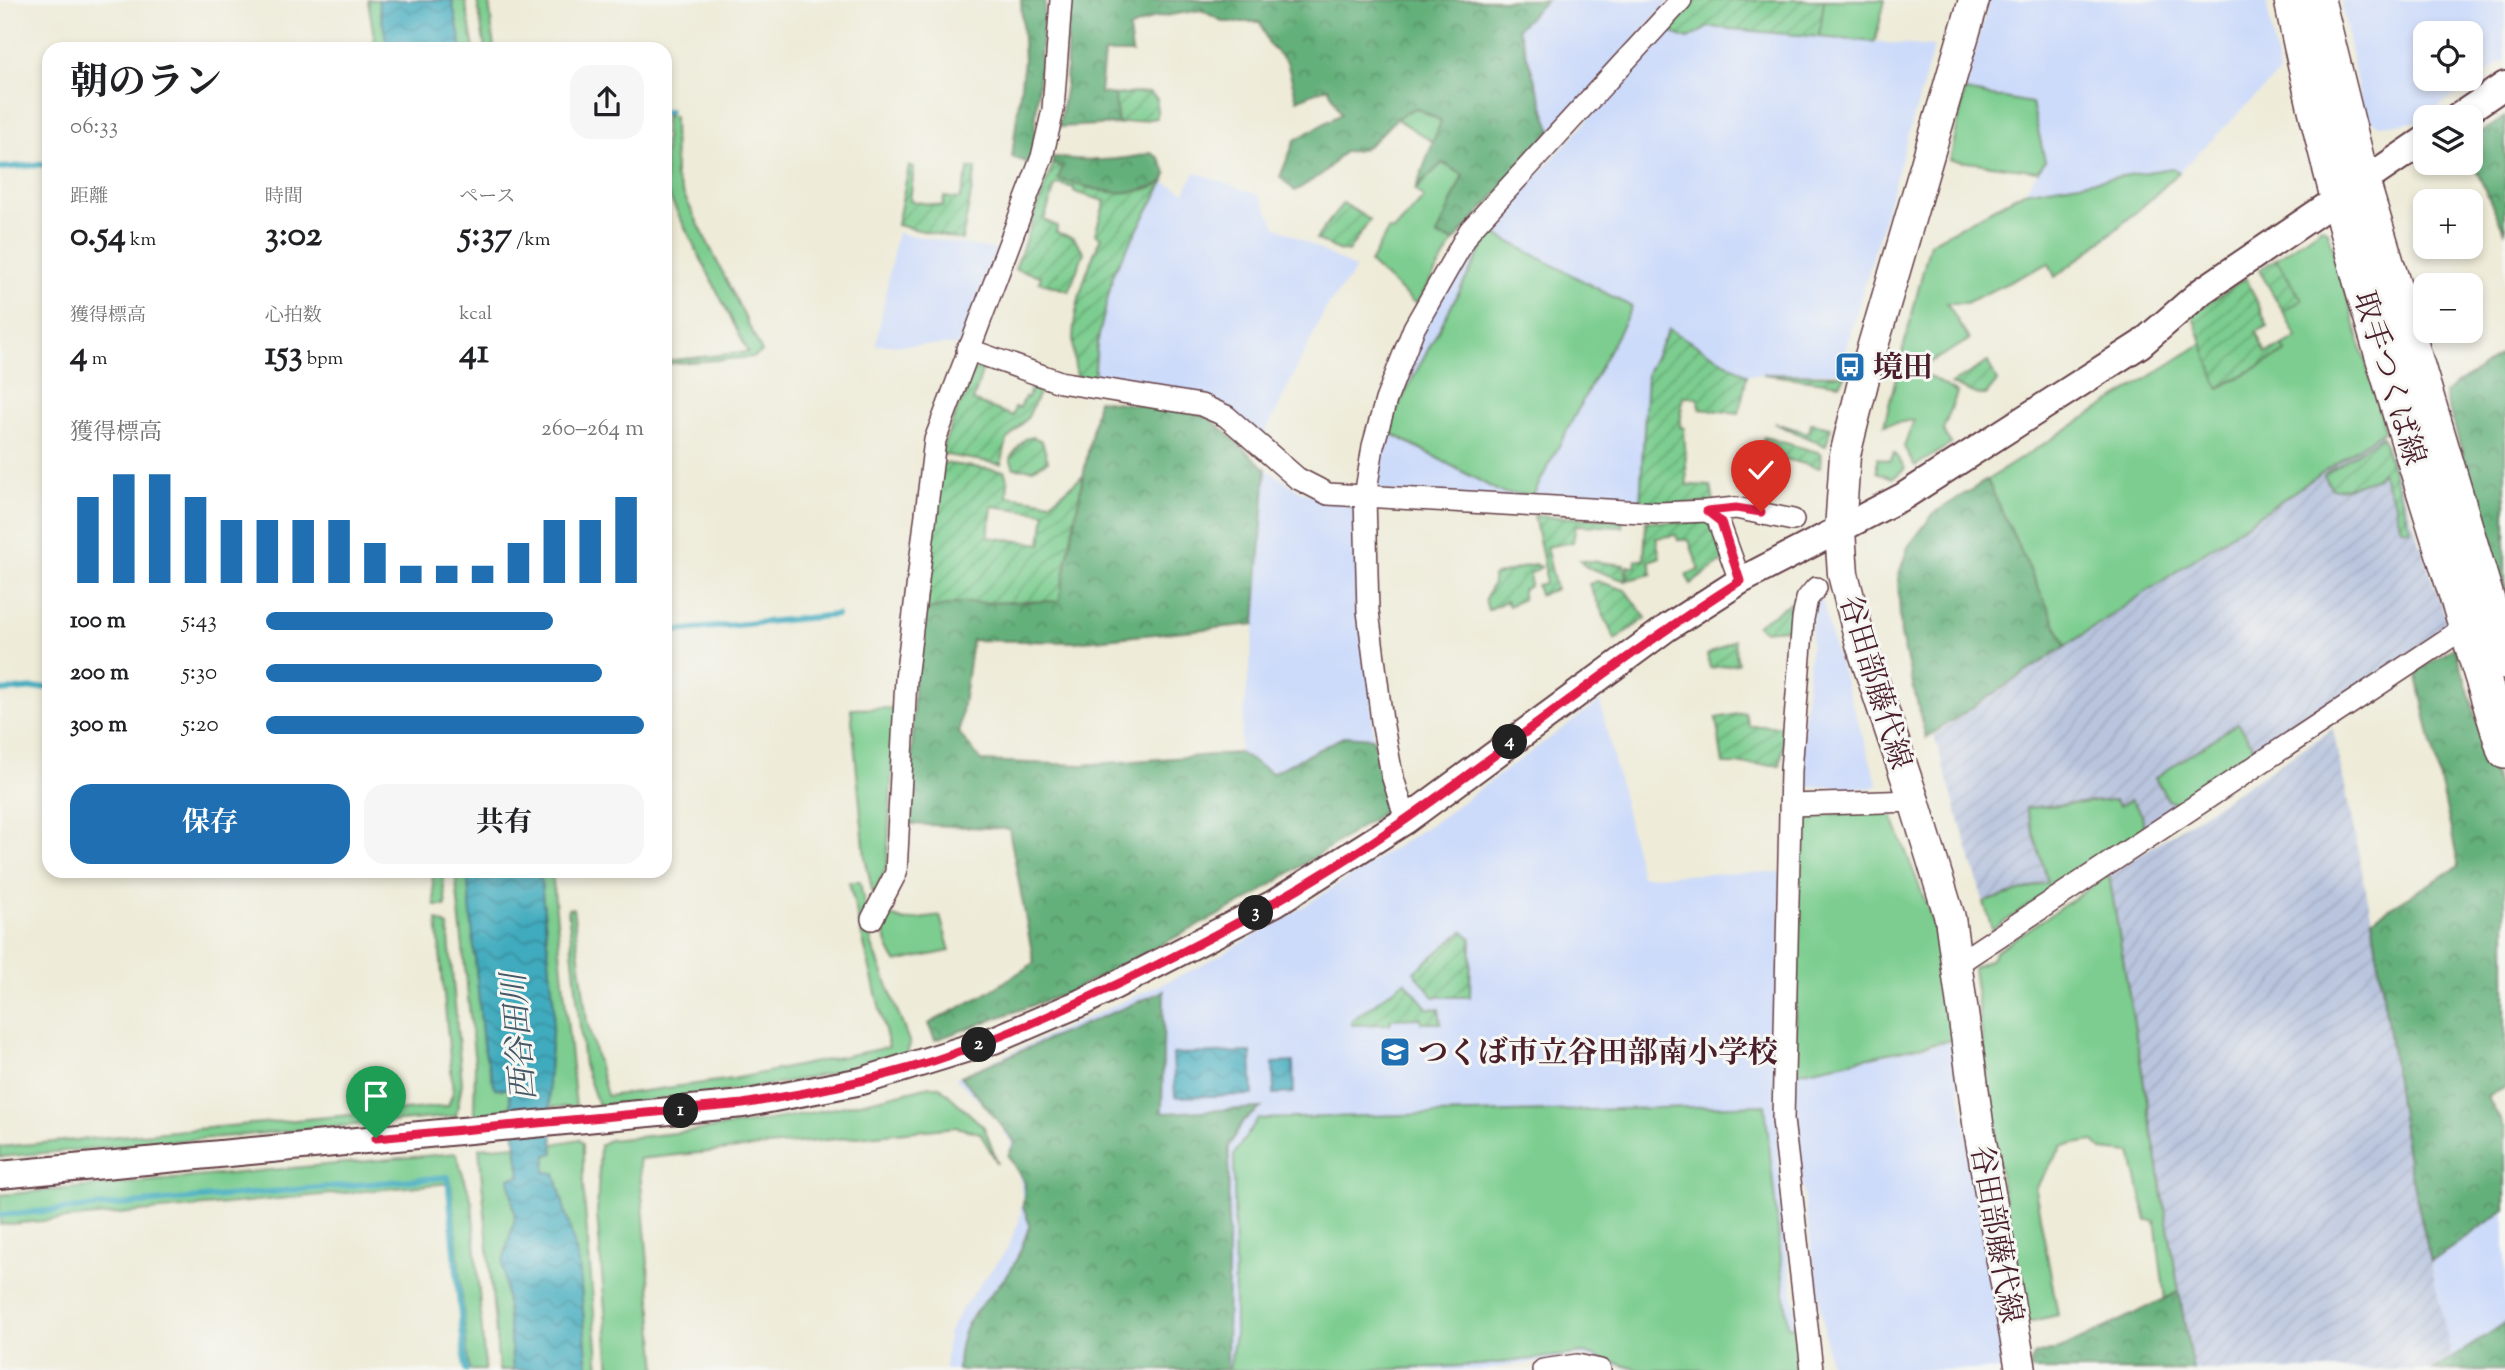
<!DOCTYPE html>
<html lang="ja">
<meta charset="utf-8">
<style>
:root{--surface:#fff;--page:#f6f6f6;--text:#202124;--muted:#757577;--accent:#1f6fb2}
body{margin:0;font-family:"Sorts Mill Goudy","Noto Serif JP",serif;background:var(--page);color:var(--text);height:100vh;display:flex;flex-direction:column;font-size:26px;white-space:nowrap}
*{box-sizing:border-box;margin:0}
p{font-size:23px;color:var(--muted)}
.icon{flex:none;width:38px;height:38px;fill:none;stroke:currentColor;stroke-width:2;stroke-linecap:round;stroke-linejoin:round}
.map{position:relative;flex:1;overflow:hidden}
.details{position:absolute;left:42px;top:42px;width:630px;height:836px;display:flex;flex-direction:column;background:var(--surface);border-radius:21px;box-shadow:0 4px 10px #0003}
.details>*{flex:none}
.tools{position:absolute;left:2413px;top:21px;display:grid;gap:14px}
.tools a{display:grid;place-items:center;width:70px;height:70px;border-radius:14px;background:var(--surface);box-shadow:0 4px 10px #0003;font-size:35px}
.pin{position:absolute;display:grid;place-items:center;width:60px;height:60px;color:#fff;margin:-72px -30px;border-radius:50% 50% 50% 0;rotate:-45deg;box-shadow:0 0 7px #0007}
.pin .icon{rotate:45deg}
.km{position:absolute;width:35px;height:35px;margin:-18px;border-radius:50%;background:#222;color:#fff;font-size:19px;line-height:35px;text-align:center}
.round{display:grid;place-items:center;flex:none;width:74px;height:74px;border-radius:21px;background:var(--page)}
.summary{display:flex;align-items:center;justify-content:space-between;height:119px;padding:0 28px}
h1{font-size:38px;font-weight:700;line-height:52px}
.figures{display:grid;grid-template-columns:repeat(3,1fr);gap:10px;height:119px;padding:7px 28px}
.figures div{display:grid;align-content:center}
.figures b{font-size:35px;font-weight:700}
.figures small{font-size:19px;font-weight:400}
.figures p{font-size:19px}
.chart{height:196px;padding:14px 28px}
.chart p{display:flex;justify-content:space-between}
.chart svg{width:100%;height:126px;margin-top:7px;stroke:var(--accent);stroke-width:6}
.cta{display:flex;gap:14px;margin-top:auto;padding:14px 28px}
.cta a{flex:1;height:80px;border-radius:21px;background:var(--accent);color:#fff;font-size:28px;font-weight:700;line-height:80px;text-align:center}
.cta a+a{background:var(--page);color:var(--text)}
ul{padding:0 28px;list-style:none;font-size:23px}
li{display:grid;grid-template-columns:112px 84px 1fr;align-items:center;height:52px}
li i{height:18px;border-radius:9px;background:var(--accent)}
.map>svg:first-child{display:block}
.built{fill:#cddbfa;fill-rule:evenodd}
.industrial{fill:url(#industrial-furrows)}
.grass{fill:#7bcd8f;stroke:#62765d;stroke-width:2}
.forest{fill:url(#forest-crowns);stroke:#576852;stroke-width:2}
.garden{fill:url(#garden-furrows);stroke:#62765d;stroke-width:2;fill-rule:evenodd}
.water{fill:url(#water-waves);stroke:#446574;stroke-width:2}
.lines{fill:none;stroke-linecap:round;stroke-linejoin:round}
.stream{stroke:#3fabbe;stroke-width:6}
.minor-casing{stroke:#633e45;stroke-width:24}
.tertiary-casing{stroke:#633e45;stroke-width:30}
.secondary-casing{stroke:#633e45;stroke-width:33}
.primary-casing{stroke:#633e45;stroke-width:38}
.minor{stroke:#fff;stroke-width:21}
.tertiary{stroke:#fff;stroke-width:26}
.secondary{stroke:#fff;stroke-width:30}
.primary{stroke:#fff;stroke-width:35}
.route-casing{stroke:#fff;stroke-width:14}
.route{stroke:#e11d48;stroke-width:9}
.labels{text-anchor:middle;stroke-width:6;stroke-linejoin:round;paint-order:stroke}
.poi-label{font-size:30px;font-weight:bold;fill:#4a1f2b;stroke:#f6f6f2;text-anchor:start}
.street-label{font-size:30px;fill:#4a1f2b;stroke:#f6f6f2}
.water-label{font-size:32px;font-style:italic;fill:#465766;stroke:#f6f6f2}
</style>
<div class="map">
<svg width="2505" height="1370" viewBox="0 0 2505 1370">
<defs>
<pattern id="industrial-furrows" width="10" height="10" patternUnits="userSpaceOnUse" patternTransform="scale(1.75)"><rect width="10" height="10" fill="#b9c5de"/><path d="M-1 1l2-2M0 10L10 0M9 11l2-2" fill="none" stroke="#a1a9bf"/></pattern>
<pattern id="forest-crowns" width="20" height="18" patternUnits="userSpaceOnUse" patternTransform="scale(1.75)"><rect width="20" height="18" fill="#64b07a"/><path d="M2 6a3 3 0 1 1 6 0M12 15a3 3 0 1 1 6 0" fill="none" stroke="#548f64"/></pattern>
<pattern id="garden-furrows" width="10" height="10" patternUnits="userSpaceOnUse" patternTransform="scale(1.75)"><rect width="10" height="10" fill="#7bcd8f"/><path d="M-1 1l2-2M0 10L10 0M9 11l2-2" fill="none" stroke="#67a675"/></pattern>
<pattern id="water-waves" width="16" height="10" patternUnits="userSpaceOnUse" patternTransform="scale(1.75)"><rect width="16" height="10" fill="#3fabbe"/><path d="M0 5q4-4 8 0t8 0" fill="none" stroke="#378b9b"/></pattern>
</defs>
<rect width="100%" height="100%" fill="#f6f6f2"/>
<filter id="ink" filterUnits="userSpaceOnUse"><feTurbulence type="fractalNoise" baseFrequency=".0143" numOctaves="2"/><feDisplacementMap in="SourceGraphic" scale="14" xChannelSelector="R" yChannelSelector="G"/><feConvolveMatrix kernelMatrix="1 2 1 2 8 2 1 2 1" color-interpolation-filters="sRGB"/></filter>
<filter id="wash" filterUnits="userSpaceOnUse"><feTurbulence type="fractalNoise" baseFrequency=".00686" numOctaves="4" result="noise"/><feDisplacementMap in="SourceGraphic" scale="28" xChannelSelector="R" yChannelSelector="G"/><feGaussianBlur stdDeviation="1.57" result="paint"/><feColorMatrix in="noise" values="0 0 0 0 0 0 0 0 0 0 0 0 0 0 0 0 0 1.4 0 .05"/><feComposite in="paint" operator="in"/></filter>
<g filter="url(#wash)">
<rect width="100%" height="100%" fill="#eeebd8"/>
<!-- built -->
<g class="built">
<path d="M1547 0H1670L1552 133 1518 28Z"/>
<path d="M1989 0H2266L2279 73 2153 198 2115 232 2055 277 2024 192 2045 161 2032 104 1965 91Z"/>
<path d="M2341 0H2505V60L2417 122 2379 125 2368 118 2360 100ZM2471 33V79H2426V33Z"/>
<path d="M1709 27 1934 47 1839 372 1747 375 1669 329 1647 373 1640 505 1372 491 1384 424 1419 330 1482 225H1492L1668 32 1688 38Z"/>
<path d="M1195 172 1260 196 1276 226 1356 269 1325 310 1268 428 1265 442 1238 416 1094 380 1097 344 1114 271 1164 182 1185 192Z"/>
<path d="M897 233 996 250 959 345H876Z"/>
<path d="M1266 469 1300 491 1354 507 1373 717V738L1345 737 1272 774 1239 753 1255 624Z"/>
<path d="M1819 598 1823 602 1833 644 1878 785 1872 788 1799 786 1814 602Z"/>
<path d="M1600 701 1641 876 1780 872 1779 1165 1787 1254 1803 1370H1635L1578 1356 1485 1370H945L948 1334 962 1308 1006 1251 1019 1222 1022 1201 1020 1179 1008 1156 1011 1143 993 1114 955 1078 1201 966 1281 921 1439 819Z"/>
<path d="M1951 1042 2008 1370H1830L1798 1157 1794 1073Z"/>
<path d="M2505 1210V1323L2452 1358 2431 1262Z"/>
</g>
<!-- industrial -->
<g class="industrial">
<path d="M2382 433 2449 627 1992 930 1934 735Z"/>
<path d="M2333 729 2372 919 2407 1156 2452 1358 2434 1370H2193L2109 875Z"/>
</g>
<!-- grass -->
<g class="grass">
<path d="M368 0H378L388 49H376Z"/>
<path d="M452 0H465L474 49H462Z"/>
<path d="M477 0H489L494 49H485Z"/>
<path d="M1824 0H1885L1875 42 1819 37Z"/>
<path d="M1965 91 2032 103 2045 161 2038 171 1950 160Z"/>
<path d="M1416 108 1441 121 1433 142 1394 117Z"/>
<path d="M665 116H674L675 177 762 352 754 357 665 364V361L748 352 665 188Z"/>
<path d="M1442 163 1463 175 1437 236 1454 241 1417 303 1412 301 1370 263 1388 230 1394 231 1424 198 1415 190Z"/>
<path d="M2172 168 2179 172C2140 211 2099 244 2055 277L2049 263 1966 303H1947L1969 340 1929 363 1923 372 1957 393 1943 430 1951 444 1915 466 1904 447 1914 420 1884 425 1930 243 2024 192Z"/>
<path d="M2322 227 2328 231 2385 430 2066 646 1987 480 2203 343 2219 388 2286 352 2283 346 2297 338 2283 311 2302 300 2276 259Z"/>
<path d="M1491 232 1632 307 1533 495 1502 493 1385 430Z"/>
<path d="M1894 453 1905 468 1893 478 1877 472V458L1890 461Z"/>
<path d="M895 708 887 864 874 899 865 857 851 709Z"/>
<path d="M2238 723 2258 753 2179 805 2168 800 2155 778Z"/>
<path d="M2114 800 2119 806 2131 800 2142 815 2144 829 1992 930 1984 902 2048 882 2026 808Z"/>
<path d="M1890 811 1934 924 1956 1039 1794 1073 1799 816Z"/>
<path d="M432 872H442L446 906H435Z"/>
<path d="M455 872H467L483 1044 495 1088 509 1089 511 1113 474 1115 475 1064Z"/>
<path d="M540 872H552L576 1107H550L548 1083 554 1008Z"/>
<path d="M2109 875 2179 1292 2165 1299 2155 1221H2147L2131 1153 2102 1150 2093 1141 2062 1146 2035 1189 2058 1315 2025 1323 1981 1059 1983 1043 1973 968 1993 958 1995 952Z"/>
<path d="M849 882H860L872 945 910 1044 907 1053C805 1084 704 1097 598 1105L584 1065 568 909 573 908 587 1021 607 1096 733 1079 889 1047Z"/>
<path d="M888 915 905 921 940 916 950 951 896 962C886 946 882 934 888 915Z"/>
<path d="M437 920 448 926 462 1083 456 1116 0 1157V1147L448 1106 453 1092Z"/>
<path d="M930 1086H939L984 1127 998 1164 980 1133 956 1127 639 1159 657 1370H610L597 1214 600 1145 609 1140C721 1129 821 1115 930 1086Z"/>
<path d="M1765 1105 1788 1326 1796 1327 1803 1370H1639L1584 1353 1481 1365 1378 1370H1229L1235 1334 1234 1154 1258 1119Z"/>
<path d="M579 1139 583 1144V1186L599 1370H588L579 1263 545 1173 546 1155 554 1153 553 1144Z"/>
<path d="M516 1145 520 1177 509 1178 515 1218 503 1262 513 1370H499L479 1148Z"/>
<path d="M456 1153 472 1202 485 1370H469L451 1183 0 1225V1195Z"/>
</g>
<!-- forest -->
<g class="forest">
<path d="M1021 0H1045L1032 164 1012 157 1024 60Z"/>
<path d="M1082 0H1547L1518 28 1552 133 1454 241 1437 236 1463 175 1442 163 1415 190 1441 121 1417 108C1385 116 1377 155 1345 151L1322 174 1295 191 1280 177 1295 140 1341 114 1328 87 1297 100 1287 62 1269 45 1260 22H1224L1201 10 1152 18 1129 29 1132 53H1104L1100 93 1115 95 1118 124 1059 127 1066 84 1068 2Z"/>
<path d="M2505 117V233L2471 159V140Z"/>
<path d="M1151 153 1159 158 1167 173 1164 182C1125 201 1098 190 1058 179L1062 167 1053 164 1052 157C1087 161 1117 162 1151 153Z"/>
<path d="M2505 351V592L2444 393Z"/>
<path d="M1098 400 1194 412 1211 419 1266 469 1255 624 1074 642 972 640 959 733 981 761 1082 765 1239 753 1272 773 1345 736 1373 738 1387 796V810L1248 900 1067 993 935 1040 928 1024 984 995 1034 963 1009 829 910 824 914 682 922 611 960 603 1059 601Z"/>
<path d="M1987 480 2066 646 1926 738 1901 636 1898 577 1908 547 1934 513Z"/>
<path d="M2455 647 2505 812V1088L2487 1096 2505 1129V1210L2431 1262 2407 1156 2372 919 2459 866 2416 672Z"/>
<path d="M1164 991 1162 1113 1261 1108 1243 1121 1229 1147 1227 1370H958C958 1316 981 1310 1010 1271 1019 1258 1024 1239 1030 1225L1023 1207 1025 1183 1008 1156 1015 1142 961 1076Z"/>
<path d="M2179 1292 2193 1370H2031L2030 1363 2035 1355 2065 1347Z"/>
<path d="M2505 1323V1370H2434Z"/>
</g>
<!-- garden -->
<g class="garden">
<path d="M1690 0H1824L1819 37 1709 27 1688 39 1662 29Z"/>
<path d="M1149 92 1157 99V118L1118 124 1115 95Z"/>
<path d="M1053 164 1062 167 1058 179C1098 191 1125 201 1164 182L1114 271 1097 344 1094 380 1077 376C1065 329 1082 281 1101 237L1095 234 1105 201 1074 192V188L1060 184 1055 186 1044 220 1057 226 1056 232 1074 238 1084 252 1069 291 1039 282 1041 276 1015 269Z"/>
<path d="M909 166 914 168 910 201 943 206 944 197 960 199 969 168H976L962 240 897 225Z"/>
<path d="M1343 203 1370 220 1348 252 1338 250 1316 239Z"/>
<path d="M2276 259 2302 300 2283 311 2259 270Z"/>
<path d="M2246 278 2268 326 2256 332 2266 353 2283 346 2286 352 2218 388 2192 314Z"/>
<path d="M1669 329 1747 375 1739 413 1700 409 1698 398 1683 396 1680 427 1684 428 1687 485 1711 486 1714 503 1640 505 1647 373Z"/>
<path d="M976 361 1043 384 1028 417 1007 440 1001 464 940 454ZM983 368 1033 382 1028 398 1025 397 1020 408 1015 407 1013 416 973 401Z"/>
<path d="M1988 362 1997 381 1986 395H1979L1951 384Z"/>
<path d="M1763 374 1846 375 1840 384Z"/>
<path d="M1774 423 1809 433 1811 423 1831 427 1826 446Z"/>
<path d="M2382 436 2411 530 2401 528 2394 501 2381 472 2377 478 2347 488 2332 489 2324 475Z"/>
<path d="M1033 437 1042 441 1048 461 1033 469 1014 468 1010 458 1025 439Z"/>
<path d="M1764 437 1821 453 1820 468 1758 452Z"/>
<path d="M942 463 1004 471 1008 481 1007 496 1051 502 1083 476 1059 601 960 603 922 611ZM992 506 1045 513 1041 544 988 537Z"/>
<path d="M1534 516 1622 520 1623 527 1576 525 1573 542 1546 547 1556 589 1539 595 1537 585 1545 583V568Z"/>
<path d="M1713 519 1729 556 1691 584 1686 575 1699 570 1689 540H1678L1676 535 1656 538 1660 557 1649 561 1652 574 1628 580 1627 566H1635L1636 560H1644L1646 521 1685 523Z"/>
<path d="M1580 560 1624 565 1626 581 1586 567Z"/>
<path d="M1534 564 1541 567 1530 574V586L1522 590 1523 599 1509 606 1506 601 1488 610 1485 599 1493 583V576Z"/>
<path d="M1597 581 1625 590 1646 618 1615 640 1589 584Z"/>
<path d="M1797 599 1795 628 1764 631 1757 625Z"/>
<path d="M1734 640 1738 664 1710 668 1707 655Z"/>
<path d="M1745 713 1749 726H1786L1780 765 1723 764 1716 718Z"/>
<path d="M1463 931 1471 938 1470 997H1434L1414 972Z"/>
<path d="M1405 981 1427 1008 1439 1009 1441 1023H1421V1018L1391 1019 1390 1024 1352 1025V1020Z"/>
</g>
<!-- water -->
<g class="water">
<path d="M378 0H452L462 49H388Z"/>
<path d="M467 872H540L554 1008 548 1083 554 1153 546 1155 545 1172 555 1173 579 1263 588 1370H513L503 1262 515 1218 509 1178 520 1176 509 1089 495 1088 483 1044Z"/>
<path d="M1251 1052 1253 1095 1175 1097 1173 1054Z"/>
<path d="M1293 1062 1294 1093 1274 1094 1273 1063Z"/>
</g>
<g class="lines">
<!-- stream -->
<g class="stream">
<path d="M665 112 669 111"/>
<path d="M0 168 49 164"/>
<path d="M665 632 837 615"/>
<path d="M0 691 49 687"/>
<path d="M0 1215 448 1177 466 1370"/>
</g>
</g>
</g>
<g filter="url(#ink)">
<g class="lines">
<!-- minor casing -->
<g class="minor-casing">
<g id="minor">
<path d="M967 349 1060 382 1201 405 1226 416 1297 478 1328 494 1659 513 1707 511 1717 517 1740 581"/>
<path d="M1707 511 1736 508 1793 520"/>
<path d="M1791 805 1914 801"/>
<path d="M1406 820 1392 775 1382 721 1368 611 1365 497 1373 446 1386 400 1414 328 1470 230 1681 0"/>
<path d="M872 919 896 873 906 679 935 440 1042 157 1053 110 1061 0"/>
<path d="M1954 966 2467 626"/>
<path d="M1543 1370 1577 1365 1600 1370"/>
<path d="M1812 1370 1783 1120 1791 770 1803 619 1807 599 1816 588"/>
</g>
</g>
<!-- tertiary casing -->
<g class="tertiary-casing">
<g id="tertiary">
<path d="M2458 117 2505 85"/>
<path d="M0 1175 743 1104 862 1081 994 1040 1085 1001 1275 903 1406 820 1668 627 1740 581 1904 496 2141 344 2202 291 2426 139"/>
</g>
</g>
<!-- secondary casing -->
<g class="secondary-casing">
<path id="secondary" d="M1974 0 1867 366 1845 455 1840 531 1843 574 1861 644 1914 801 1950 918 1979 1130 2021 1370"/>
</g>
<!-- primary casing -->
<g class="primary-casing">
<g id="primary">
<path d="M2292 0C2343 256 2430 502 2505 751"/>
<path d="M2317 0 2362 182 2505 661"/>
</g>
</g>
<!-- minor -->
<use href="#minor" class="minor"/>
<!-- tertiary -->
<use href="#tertiary" class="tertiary"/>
<!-- secondary -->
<use href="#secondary" class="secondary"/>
<!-- primary -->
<use href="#primary" class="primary"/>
</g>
</g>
<g class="lines" filter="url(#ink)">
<!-- route casing -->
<g class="route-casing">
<path id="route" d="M376 1138 743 1104C807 1093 871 1081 933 1061 1009 1036 1081 1002 1153 967 1241 923 1325 876 1405 820 1518 741 1624 654 1740 581L1721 522 1707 511 1736 508 1761 512"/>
</g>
<!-- route -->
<use href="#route" class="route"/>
</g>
<!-- icons -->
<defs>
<g id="bus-square" transform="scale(1.575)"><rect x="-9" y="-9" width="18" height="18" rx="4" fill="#1f6fb2" stroke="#f6f6f2"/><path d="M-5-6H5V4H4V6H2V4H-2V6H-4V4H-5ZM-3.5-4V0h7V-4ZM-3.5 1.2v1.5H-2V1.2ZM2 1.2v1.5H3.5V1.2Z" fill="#fff"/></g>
<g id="school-square" transform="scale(1.575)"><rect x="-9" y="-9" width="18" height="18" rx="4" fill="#1f6fb2" stroke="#f6f6f2"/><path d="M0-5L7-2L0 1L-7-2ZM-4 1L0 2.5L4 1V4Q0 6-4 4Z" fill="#fff"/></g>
</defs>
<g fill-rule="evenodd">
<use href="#bus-square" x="1850" y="367"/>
<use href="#school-square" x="1395" y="1052"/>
</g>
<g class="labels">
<!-- poi labels -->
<g class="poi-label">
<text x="1873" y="377">境田</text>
<text x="1418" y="1062">つくば市立谷田部南小学校</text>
</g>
<!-- street labels -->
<g class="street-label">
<text transform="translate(2390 378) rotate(73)" y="10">取手つくば線</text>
<text transform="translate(1876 682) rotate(73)" y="10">谷田部藤代線</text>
<text transform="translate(1997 1234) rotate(80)" y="10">谷田部藤代線</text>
</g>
<!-- water labels -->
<g class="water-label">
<text transform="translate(518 1037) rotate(-95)" y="11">西谷田川</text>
</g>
</g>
</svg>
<div class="tools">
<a><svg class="icon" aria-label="locate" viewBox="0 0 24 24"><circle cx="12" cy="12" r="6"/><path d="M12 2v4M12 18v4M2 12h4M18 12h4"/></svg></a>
<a><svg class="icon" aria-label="layers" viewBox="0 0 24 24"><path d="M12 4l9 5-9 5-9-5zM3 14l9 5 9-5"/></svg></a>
<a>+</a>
<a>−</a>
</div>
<div class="pin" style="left:376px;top:1138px;background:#1e9e55"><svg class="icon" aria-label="arrive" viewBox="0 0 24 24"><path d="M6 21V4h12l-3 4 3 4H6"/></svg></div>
<div class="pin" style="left:1761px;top:512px;background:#d93025"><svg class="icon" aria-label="check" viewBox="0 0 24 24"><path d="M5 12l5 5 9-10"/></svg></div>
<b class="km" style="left:681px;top:1111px">1</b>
<b class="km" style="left:979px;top:1045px">2</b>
<b class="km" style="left:1256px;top:913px">3</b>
<b class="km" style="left:1510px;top:742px">4</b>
<section class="details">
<div class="summary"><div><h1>朝のラン</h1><p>06:33</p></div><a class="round"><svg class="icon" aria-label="share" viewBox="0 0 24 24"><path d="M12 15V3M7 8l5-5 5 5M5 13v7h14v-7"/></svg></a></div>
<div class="figures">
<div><p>距離</p><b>0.54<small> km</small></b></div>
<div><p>時間</p><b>3:02</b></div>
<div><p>ペース</p><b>5:37<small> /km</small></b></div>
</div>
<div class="figures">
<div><p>獲得標高</p><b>4<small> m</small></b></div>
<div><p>心拍数</p><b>153<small> bpm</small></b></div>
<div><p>kcal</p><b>41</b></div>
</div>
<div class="chart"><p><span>獲得標高</span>260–264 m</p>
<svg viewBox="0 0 160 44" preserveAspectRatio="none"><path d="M5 44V14M15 44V6M25 44V6M35 44V14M45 44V22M55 44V22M65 44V22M75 44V22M85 44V30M95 44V38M105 44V38M115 44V38M125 44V30M135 44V22M145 44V22M155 44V14"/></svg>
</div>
<ul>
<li><b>100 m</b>5:43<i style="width:76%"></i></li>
<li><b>200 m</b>5:30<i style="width:89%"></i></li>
<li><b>300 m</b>5:20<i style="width:100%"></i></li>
</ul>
<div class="cta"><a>保存</a><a>共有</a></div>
</section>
</div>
